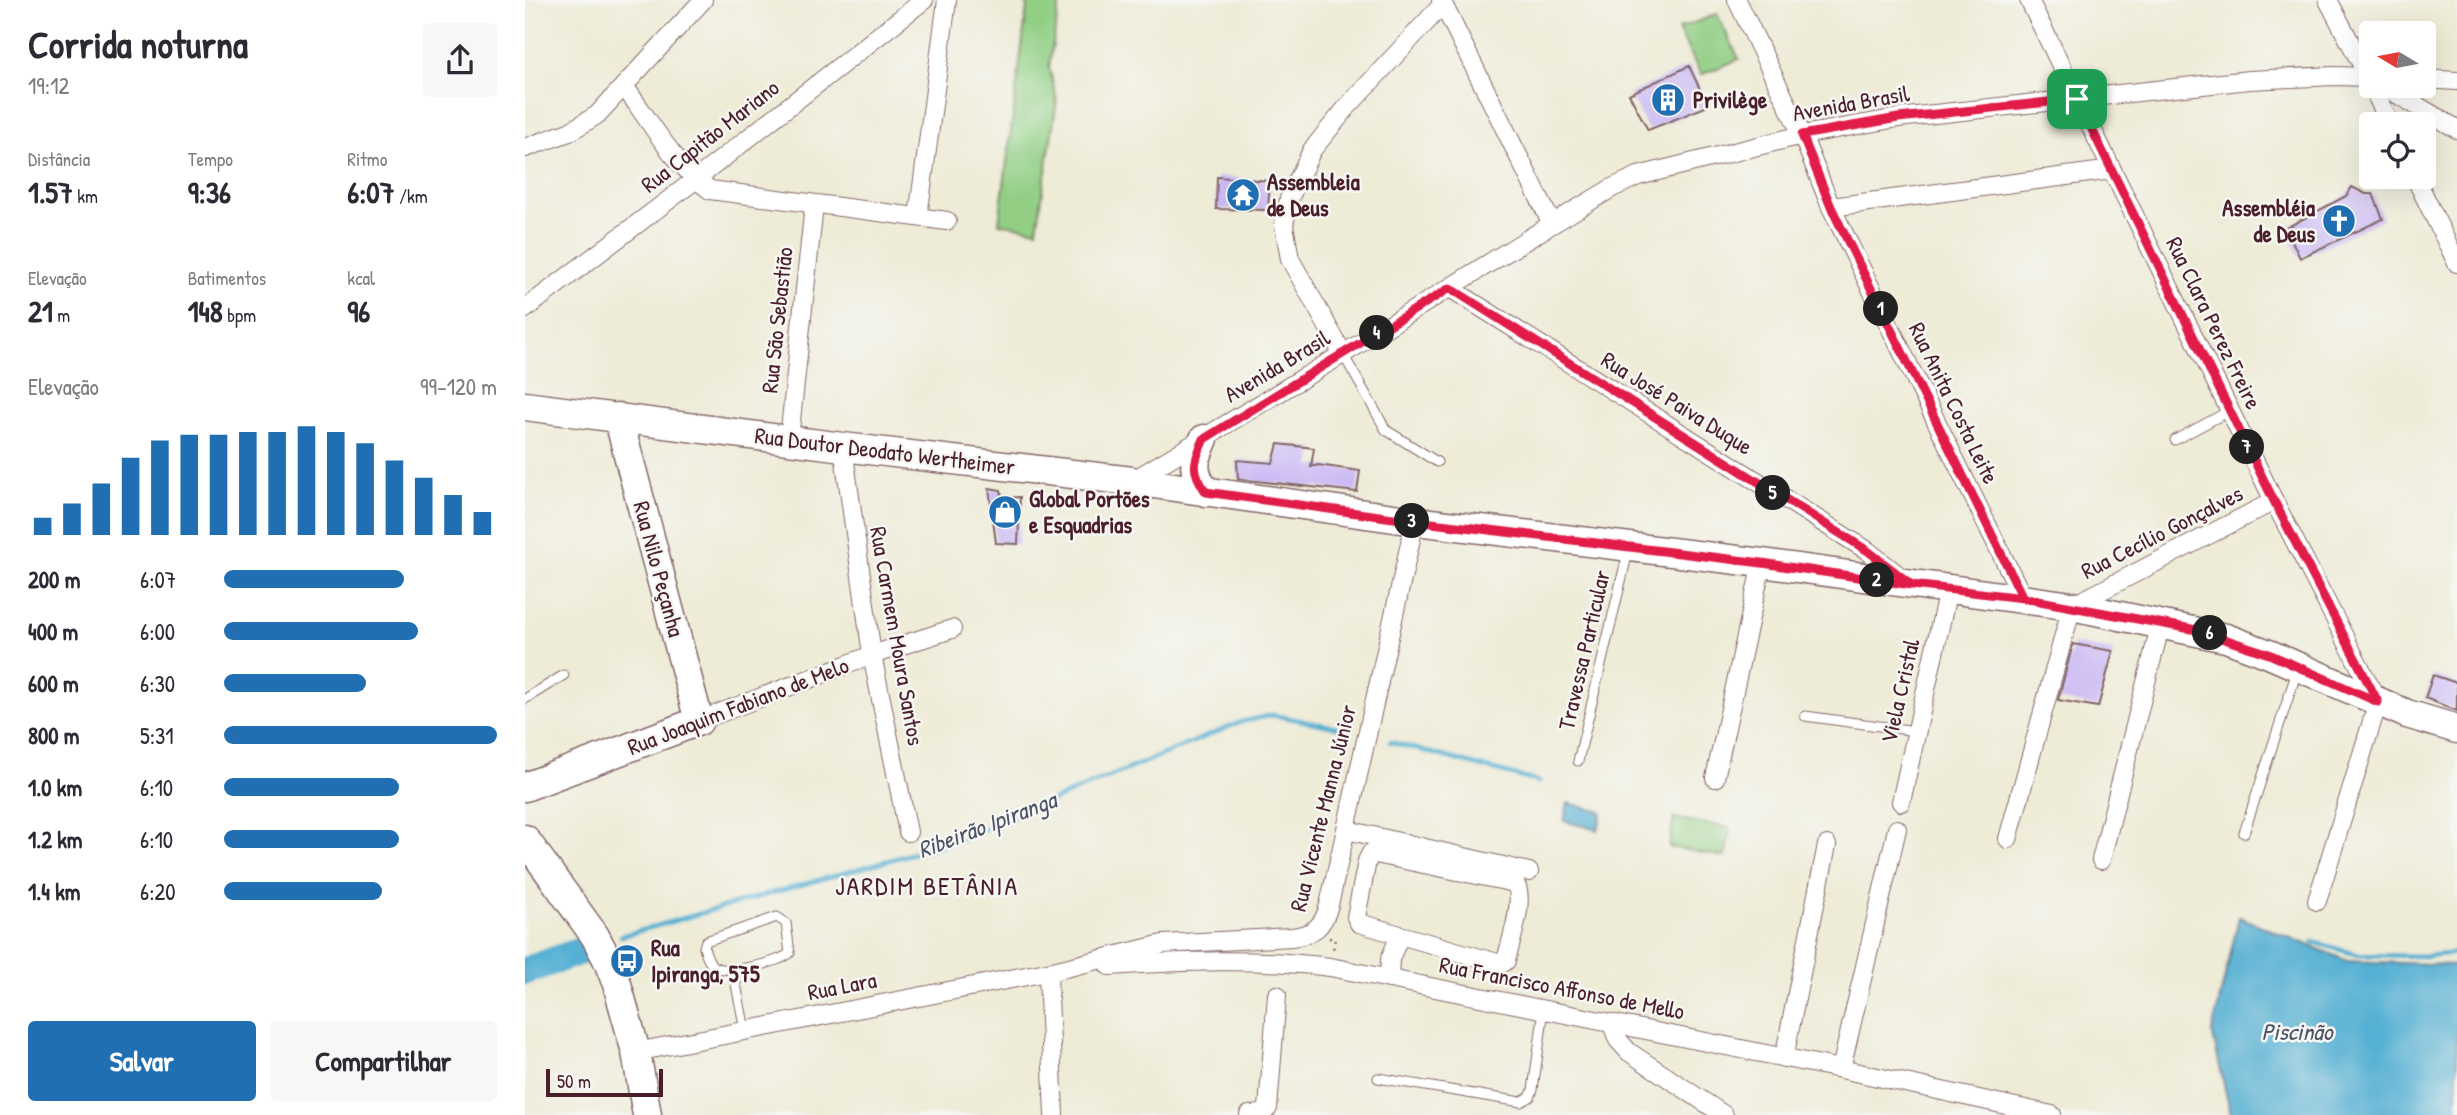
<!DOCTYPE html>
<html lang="pt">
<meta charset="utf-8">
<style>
:root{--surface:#fff;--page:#f7f7f7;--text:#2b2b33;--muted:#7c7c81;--accent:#1f6fb2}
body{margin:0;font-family:"Patrick Hand",sans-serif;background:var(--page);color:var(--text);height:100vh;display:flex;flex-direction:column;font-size:26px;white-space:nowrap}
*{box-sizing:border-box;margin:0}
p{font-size:23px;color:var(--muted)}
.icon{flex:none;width:38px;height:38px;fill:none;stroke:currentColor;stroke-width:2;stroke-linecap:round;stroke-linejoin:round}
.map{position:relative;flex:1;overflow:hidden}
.side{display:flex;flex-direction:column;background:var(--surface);width:525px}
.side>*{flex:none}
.needle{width:46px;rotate:280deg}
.fabs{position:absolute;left:1834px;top:21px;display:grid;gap:14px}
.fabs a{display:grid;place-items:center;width:77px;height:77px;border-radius:7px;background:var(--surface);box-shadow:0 7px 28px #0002;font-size:35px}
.scale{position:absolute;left:21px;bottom:18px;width:117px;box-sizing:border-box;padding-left:7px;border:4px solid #4a1f2b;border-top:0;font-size:19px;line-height:24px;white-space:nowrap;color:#4a1f2b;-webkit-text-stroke:5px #f6f6f2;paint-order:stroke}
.pin{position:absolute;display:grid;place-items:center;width:60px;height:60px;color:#fff;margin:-30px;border-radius:14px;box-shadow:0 4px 10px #0006}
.km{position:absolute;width:35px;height:35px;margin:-18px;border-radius:50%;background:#222;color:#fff;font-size:19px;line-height:35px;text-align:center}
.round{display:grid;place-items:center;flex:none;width:74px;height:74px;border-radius:7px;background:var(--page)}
.headline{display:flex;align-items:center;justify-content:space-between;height:119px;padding:0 28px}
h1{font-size:38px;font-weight:700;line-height:52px}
.stats{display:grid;grid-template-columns:repeat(3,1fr);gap:10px;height:119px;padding:7px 28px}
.stats div{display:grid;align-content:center}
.stats b{font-size:30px;font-weight:700}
.stats small{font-size:19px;font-weight:400}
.stats p{font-size:19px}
.chart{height:196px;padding:14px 28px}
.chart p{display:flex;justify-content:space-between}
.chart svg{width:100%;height:126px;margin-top:7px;stroke:var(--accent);stroke-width:6}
.button{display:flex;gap:14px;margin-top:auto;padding:14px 28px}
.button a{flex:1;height:80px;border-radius:7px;background:var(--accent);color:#fff;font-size:28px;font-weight:700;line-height:80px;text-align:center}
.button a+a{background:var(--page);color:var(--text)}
ul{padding:0 28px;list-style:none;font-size:23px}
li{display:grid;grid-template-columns:112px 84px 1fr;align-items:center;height:52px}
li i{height:18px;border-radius:9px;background:var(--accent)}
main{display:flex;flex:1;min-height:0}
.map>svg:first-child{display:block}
.green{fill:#92cf85;stroke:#6e7758;stroke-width:2}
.water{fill:#56b0d3;stroke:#50687f;stroke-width:2}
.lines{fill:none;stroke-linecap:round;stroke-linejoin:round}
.stream{stroke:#56b0d3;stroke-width:4.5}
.river{stroke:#56b0d3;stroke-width:28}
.building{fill:#cab8f4}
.lane-casing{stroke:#836667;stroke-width:11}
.street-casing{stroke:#836667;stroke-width:20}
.primary-casing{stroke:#836667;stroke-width:31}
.path{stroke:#836667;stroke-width:2.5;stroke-dasharray:2 5;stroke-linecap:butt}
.lane{stroke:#fff;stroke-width:9}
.street{stroke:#fff;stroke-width:18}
.primary{stroke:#fff;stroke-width:28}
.route-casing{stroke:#fff;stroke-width:14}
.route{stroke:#e11d48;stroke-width:9}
.labels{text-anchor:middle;stroke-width:5;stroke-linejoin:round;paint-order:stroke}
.poi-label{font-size:23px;font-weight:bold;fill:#4a1f2b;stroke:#f6f6f2;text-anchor:start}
.street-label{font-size:23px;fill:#4a1f2b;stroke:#f6f6f2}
.water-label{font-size:24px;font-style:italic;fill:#4e5266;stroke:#f6f6f2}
.quarter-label{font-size:26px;letter-spacing:2px;fill:#4a1f2b;stroke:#f6f6f2}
</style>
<main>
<section class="side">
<div class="headline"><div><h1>Corrida noturna</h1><p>19:12</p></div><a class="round"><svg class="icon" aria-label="share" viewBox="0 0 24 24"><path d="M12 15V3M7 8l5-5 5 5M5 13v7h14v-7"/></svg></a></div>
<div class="stats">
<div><p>Distância</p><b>1.57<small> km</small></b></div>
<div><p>Tempo</p><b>9:36</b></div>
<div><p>Ritmo</p><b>6:07<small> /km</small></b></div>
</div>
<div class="stats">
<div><p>Elevação</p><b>21<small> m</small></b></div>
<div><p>Batimentos</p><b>148<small> bpm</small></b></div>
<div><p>kcal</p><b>96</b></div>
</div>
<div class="chart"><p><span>Elevação</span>99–120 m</p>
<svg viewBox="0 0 160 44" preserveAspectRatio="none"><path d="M5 44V38M15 44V33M25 44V26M35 44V17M45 44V11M55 44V9M65 44V9M75 44V8M85 44V8M95 44V6M105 44V8M115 44V12M125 44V18M135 44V24M145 44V30M155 44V36"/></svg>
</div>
<ul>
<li><b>200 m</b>6:07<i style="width:66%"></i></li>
<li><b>400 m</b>6:00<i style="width:71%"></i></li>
<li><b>600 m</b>6:30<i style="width:52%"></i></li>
<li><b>800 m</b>5:31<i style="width:100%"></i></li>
<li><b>1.0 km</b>6:10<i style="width:64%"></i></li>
<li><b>1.2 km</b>6:10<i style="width:64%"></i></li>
<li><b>1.4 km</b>6:20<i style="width:58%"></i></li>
</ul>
<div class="button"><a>Salvar</a><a>Compartilhar</a></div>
</section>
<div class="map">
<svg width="1932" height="1115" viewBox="0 0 1932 1115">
<rect width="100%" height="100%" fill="#f6f6f2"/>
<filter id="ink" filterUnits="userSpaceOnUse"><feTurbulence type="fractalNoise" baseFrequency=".0143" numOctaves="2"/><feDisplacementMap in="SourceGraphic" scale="14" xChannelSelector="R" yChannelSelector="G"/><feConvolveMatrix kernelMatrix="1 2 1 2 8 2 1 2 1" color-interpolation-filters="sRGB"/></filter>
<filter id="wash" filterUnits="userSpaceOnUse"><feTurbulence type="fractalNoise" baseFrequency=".00686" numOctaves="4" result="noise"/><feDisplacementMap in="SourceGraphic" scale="28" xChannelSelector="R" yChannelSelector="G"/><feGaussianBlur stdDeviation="1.57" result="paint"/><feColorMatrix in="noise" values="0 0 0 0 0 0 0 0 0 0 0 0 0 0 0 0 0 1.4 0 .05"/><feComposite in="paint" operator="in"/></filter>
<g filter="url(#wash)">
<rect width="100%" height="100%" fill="#eeebd6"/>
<!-- green -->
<g class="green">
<path d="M503 0H535L524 67 532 100 512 230 474 223Z"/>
<path d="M1192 14 1214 59 1176 75 1153 29Z"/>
<path d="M1149 818 1205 828 1200 857 1144 847Z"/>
</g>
<!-- water -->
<g class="water">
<path d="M1043 803 1077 812 1073 830 1039 821Z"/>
<path d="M1714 917 1823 961 1932 965V1115H1706L1687 1032Z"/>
</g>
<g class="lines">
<!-- stream -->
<g class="stream">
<path d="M865 742 1014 782"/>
<path d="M96 936 428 842 716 722 747 715 822 729"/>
<path d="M1788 942 1834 955 1902 956 1932 953"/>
</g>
<!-- river -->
<path class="river" d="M0 971 61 949"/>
</g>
<g id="blocks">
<!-- building -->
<g class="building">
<path d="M1164 66 1183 106 1123 130 1104 94Z"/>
<path d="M692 177 745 181 743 210 691 209Z"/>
<path d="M1827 187 1841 194H1848L1858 219 1775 258 1761 228 1821 196Z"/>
<path d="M753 444 789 448 786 467 793 465 835 471 832 492 713 479 712 460 748 463Z"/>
<path d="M464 488 476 490 477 498 495 497 493 544 471 543Z"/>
<path d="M1548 644 1588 651 1573 707 1533 700Z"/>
<path d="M1908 675 1932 683V711L1900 698Z"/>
</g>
</g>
</g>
<g filter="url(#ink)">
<use href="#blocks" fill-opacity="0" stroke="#836667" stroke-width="2"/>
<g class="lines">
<!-- lane casing -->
<g class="lane-casing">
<g id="lane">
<path d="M818 354 861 430 912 462"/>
<path d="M1650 440 1704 411"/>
<path d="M0 699 39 675"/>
<path d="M1280 716 1391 731"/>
<path d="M1053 761 1103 552"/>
<path d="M1719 833 1773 668"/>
<path d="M252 917 261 923 265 953C253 963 205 974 190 967 183 963 181 954 179 947L181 941Z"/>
<path d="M208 969 220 1030"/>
<path d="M853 1078 996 1102 1005 1097 1008 1090 1019 1009"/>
</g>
</g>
<!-- street casing -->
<g class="street-casing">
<g id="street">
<path d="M916 0 1027 224"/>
<path d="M1212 0 1277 135 1306 207 1498 598"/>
<path d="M1504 0 1749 501 1853 702 1792 901"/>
<path d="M1803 0 1846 82"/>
<path d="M1899 79 1932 81"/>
<path d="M99 86C125 121 149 165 185 190L422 221"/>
<path d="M1847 86 1865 124"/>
<path d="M1858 86 1932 129"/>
<path d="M0 148 44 132 72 115 178 0"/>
<path d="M1890 177 1932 263"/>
<path d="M1306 207 1587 170"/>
<path d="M393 217 422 0"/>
<path d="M925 288 1343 551 1381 581"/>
<path d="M0 309 170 180 399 0"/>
<path d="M818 354 765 259 759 225 764 199 787 150 823 106 918 4"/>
<path d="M264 439 289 205"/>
<path d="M318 447 347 655 383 832"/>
<path d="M607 481 818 354 1027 224 1087 188 1113 176 1277 135 1373 118 1724 80 1809 76 1846 77"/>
<path d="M174 721 347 655 427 629"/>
<path d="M1190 778 1237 563"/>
<path d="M1376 802 1423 590"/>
<path d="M822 830 1004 872"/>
<path d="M1483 839 1547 606 1749 501"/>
<path d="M1576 860 1636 623"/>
<path d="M584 966C658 961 731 958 805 967L1316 1069 1527 1115"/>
<path d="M523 972 529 1115"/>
<path d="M864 979 865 959 875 935 834 923 831 917 842 861 846 853 990 883C1001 899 985 943 981 961L976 964 875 935"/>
<path d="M1087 1024 1093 1040 1104 1052 1199 1115"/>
<path d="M111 1052 532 970 638 944 767 937C789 934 798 927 804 905L890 521"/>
<path d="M1259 1058 1302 845"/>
<path d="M1316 1069 1372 829"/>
<path d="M724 1115 737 1114 743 1108 752 995"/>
</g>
</g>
<!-- primary casing -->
<g class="primary-casing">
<g id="primary">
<path d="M0 406 318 447 607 481 890 521 1237 563 1547 606 1701 638 1744 654 1882 714 1932 729"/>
<path d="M679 439C668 463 666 470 681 492"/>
<path d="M0 787 174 721 93 417"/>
<path d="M0 839 70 936 82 959 92 984 111 1052 122 1115"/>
</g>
</g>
<!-- path -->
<path class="path" d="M804 938 810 939 808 950"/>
<!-- lane -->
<use href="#lane" class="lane"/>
<!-- street -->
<use href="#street" class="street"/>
<!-- primary -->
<use href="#primary" class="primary"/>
</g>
</g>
<g class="lines" filter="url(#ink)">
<!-- route casing -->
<g class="route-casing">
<path id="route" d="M1552 99 1373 118 1277 135 1306 207 1498 598 1387 585 1237 563 890 521 681 492C666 470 668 463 679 439L925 288 1343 551 1387 585 1498 598 1672 630 1744 654 1853 702 1749 501 1552 99"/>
</g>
<!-- route -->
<use href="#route" class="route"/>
</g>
<!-- icons -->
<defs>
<g id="building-disc" transform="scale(1.75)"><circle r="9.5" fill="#1f6fb2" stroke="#f6f6f2"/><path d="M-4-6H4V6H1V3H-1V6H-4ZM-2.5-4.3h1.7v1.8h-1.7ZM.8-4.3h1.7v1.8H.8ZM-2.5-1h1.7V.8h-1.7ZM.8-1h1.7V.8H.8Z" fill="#fff"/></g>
<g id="temple-disc" transform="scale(1.75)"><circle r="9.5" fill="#1f6fb2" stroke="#f6f6f2"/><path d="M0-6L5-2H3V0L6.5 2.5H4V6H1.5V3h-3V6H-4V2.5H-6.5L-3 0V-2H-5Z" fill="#fff"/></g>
<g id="church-disc" transform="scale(1.75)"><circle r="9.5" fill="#1f6fb2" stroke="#f6f6f2"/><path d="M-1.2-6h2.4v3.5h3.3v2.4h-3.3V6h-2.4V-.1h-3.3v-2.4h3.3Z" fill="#fff"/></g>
<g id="shop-disc" transform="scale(1.75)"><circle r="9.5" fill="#1f6fb2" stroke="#f6f6f2"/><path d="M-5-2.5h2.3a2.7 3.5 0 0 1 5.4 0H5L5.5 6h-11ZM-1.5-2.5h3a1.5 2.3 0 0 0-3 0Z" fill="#fff"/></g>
<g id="bus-disc" transform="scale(1.75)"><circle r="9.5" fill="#1f6fb2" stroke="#f6f6f2"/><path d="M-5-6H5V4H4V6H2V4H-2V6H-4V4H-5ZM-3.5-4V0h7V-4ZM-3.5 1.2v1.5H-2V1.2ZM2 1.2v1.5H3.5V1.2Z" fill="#fff"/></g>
</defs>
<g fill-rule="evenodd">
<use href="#building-disc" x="1143" y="100"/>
<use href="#temple-disc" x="718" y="195"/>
<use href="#church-disc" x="1814" y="221"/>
<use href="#shop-disc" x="480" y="512"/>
<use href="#bus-disc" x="102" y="961"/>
</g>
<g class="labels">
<!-- poi labels -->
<g class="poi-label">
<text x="1168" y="108">Privilège</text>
<text x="742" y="190">Assembleia<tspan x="742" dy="26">de Deus</tspan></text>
<text x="1790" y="216" text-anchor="end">Assembléia<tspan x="1790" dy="26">de Deus</tspan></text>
<text x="504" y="507">Global Portões<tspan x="504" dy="26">e Esquadrias</tspan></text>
<text x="126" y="956">Rua<tspan x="126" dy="26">Ipiranga, 575</tspan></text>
</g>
<!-- street labels -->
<g class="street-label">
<text transform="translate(1326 103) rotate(-10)" y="8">Avenida Brasil</text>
<text transform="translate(185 136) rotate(-38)" y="8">Rua Capitão Mariano</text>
<text transform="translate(252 320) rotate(-84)" y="8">Rua São Sebastião</text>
<text transform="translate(1689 323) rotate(64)" y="8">Rua Clara Perez Freire</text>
<text transform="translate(752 366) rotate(-31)" y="8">Avenida Brasil</text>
<text transform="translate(1152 403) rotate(32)" y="8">Rua José Paiva Duque</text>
<text transform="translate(1429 403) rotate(64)" y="8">Rua Anita Costa Leite</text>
<text transform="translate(360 451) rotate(7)" y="8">Rua Doutor Deodato Wertheimer</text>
<text transform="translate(1637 532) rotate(-27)" y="8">Rua Cecílio Gonçalves</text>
<text transform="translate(134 569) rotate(75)" y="8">Rua Nilo Peçanha</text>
<text transform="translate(372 636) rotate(80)" y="8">Rua Carmem Moura Santos</text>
<text transform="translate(1059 650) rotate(-77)" y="8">Travessa Particular</text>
<text transform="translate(1375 691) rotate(-77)" y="8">Viela Cristal</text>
<text transform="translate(213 706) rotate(-21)" y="8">Rua Joaquim Fabiano de Melo</text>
<text transform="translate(798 808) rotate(-76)" y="8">Rua Vicente Manna Júnior</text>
<text transform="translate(317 986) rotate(-11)" y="8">Rua Lara</text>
<text transform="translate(1037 988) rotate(11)" y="8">Rua Francisco Affonso de Mello</text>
</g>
<!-- water labels -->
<g class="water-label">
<text transform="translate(462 825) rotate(-21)" y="8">Ribeirão Ipiranga</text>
<text x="1772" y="1040">Piscinão</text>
</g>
<!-- quarter labels -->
<g class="quarter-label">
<text x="402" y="895">JARDIM BETÂNIA</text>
</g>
</g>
</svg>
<div class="fabs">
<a><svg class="needle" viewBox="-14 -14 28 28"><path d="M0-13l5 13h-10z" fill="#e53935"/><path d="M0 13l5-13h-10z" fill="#7c7c81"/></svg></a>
<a><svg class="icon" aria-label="locate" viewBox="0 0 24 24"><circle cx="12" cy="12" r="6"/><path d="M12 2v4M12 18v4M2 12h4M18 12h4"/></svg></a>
</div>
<div class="scale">50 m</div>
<div class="pin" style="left:1552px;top:99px;background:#1e9e55"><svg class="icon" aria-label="arrive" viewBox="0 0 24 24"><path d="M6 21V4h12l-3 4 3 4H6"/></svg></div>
<b class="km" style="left:1356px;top:309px">1</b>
<b class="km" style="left:1352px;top:580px">2</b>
<b class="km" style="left:887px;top:521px">3</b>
<b class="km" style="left:852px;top:333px">4</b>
<b class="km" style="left:1248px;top:493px">5</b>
<b class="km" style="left:1685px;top:633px">6</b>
<b class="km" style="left:1722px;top:447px">7</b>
</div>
</main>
